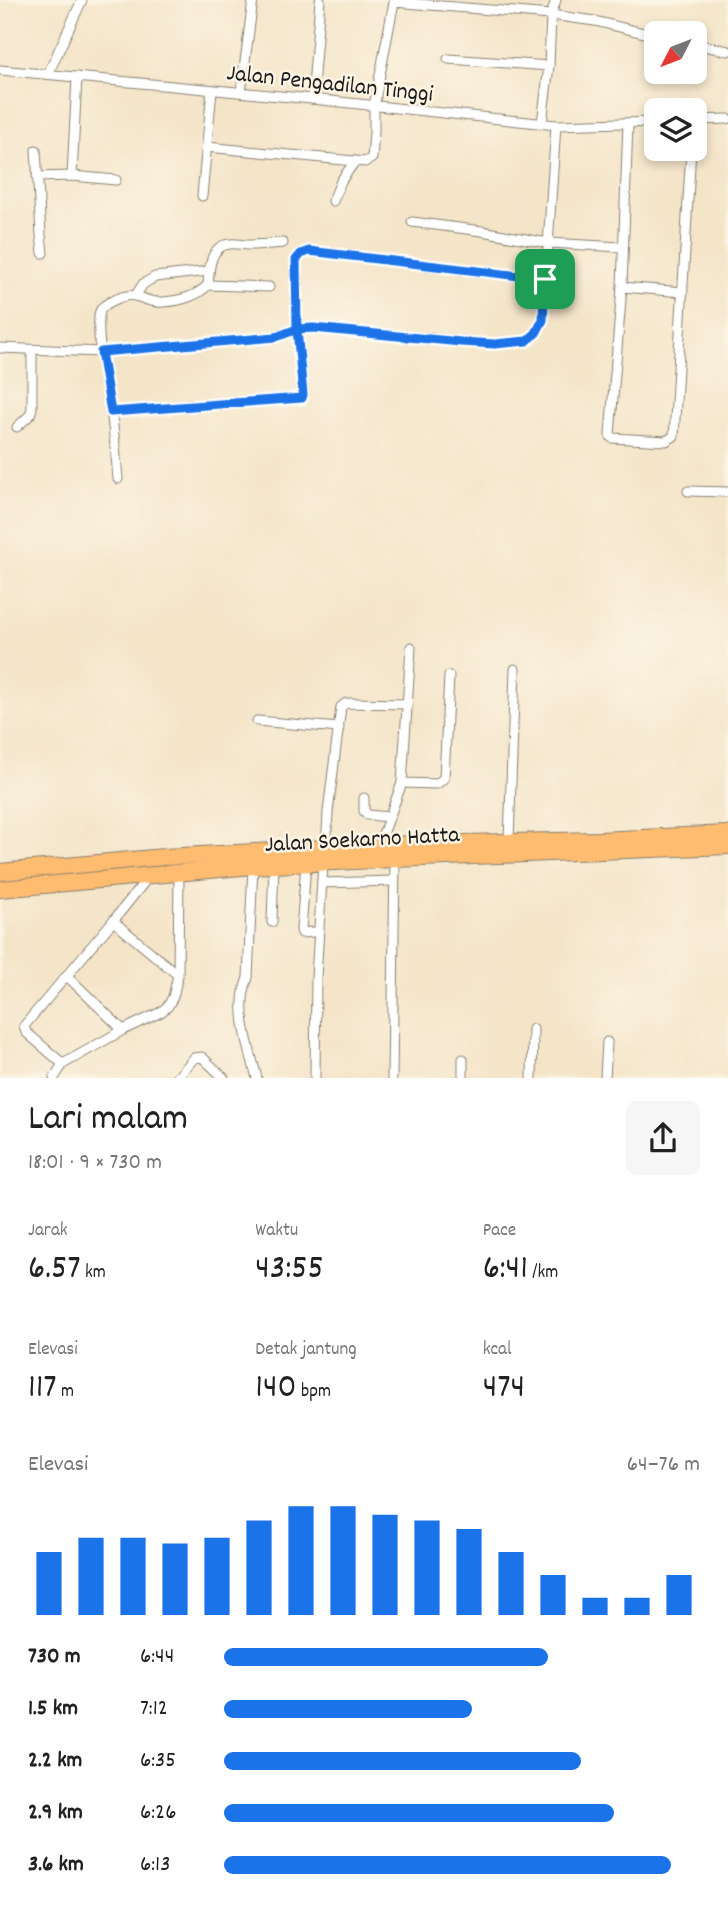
<!DOCTYPE html>
<html lang="id">
<meta charset="utf-8">
<style>
:root{--surface:#fff;--page:#f6f6f6;--text:#222;--muted:#767676;--accent:#1a73e8}
body{margin:0;font-family:Dekko,sans-serif;background:var(--page);color:var(--text);height:100vh;display:flex;flex-direction:column;font-size:26px;white-space:nowrap}
*{box-sizing:border-box;margin:0}
p{font-size:23px;color:var(--muted)}
.icon{flex:none;width:38px;height:38px;fill:none;stroke:currentColor;stroke-width:2;stroke-linecap:round;stroke-linejoin:round}
.map{position:relative;height:1078px;overflow:hidden}
.side{display:flex;flex-direction:column;background:var(--surface);flex:1}
.side>*{flex:none}
.needle{width:46px;rotate:228deg}
.fabs{position:absolute;left:644px;top:21px;display:grid;gap:14px}
.fabs a{display:grid;place-items:center;width:63px;height:63px;border-radius:10px;background:var(--surface);box-shadow:0 4px 10px #0003;font-size:35px}
.pin{position:absolute;display:grid;place-items:center;width:60px;height:60px;color:#fff;margin:-30px;border-radius:14px;box-shadow:0 4px 10px #0006}
.round{display:grid;place-items:center;flex:none;width:74px;height:74px;border-radius:10px;background:var(--page)}
.headline{display:flex;align-items:center;justify-content:space-between;height:119px;padding:0 28px}
h1{font-size:38px;font-weight:600;line-height:52px}
.stats{display:grid;grid-template-columns:repeat(3,1fr);gap:10px;height:119px;padding:7px 28px}
.stats div{display:grid;align-content:center}
.stats b{font-size:35px;font-weight:600}
.stats small{font-size:19px;font-weight:400}
.stats p{font-size:19px}
.chart{height:196px;padding:14px 28px}
.chart p{display:flex;justify-content:space-between}
.chart svg{width:100%;height:126px;margin-top:7px;stroke:var(--accent);stroke-width:6}
ul{padding:0 28px;list-style:none;font-size:23px}
li{display:grid;grid-template-columns:112px 84px 1fr;align-items:center;height:52px}
li i{height:18px;border-radius:9px;background:var(--accent)}
.map>svg:first-child{display:block}
.lines{fill:none;stroke-linecap:round;stroke-linejoin:round}
.street-casing{stroke:#888072;stroke-width:11}
.highway-casing{stroke:#888072;stroke-width:18}
.street{stroke:#fff;stroke-width:9}
.highway{stroke:#fdbc70;stroke-width:16}
.route-casing{stroke:#fff;stroke-width:14}
.route{stroke:#1a73e8;stroke-width:9}
.labels{text-anchor:middle;stroke-width:5;stroke-linejoin:round;paint-order:stroke}
.street-label{font-size:24px;fill:#1c1c1c;stroke:#fcf5e5}
</style>
<div class="map">
<svg width="728" height="1078" viewBox="0 0 728 1078">
<rect width="100%" height="100%" fill="#fcf5e5"/>
<filter id="ink" filterUnits="userSpaceOnUse"><feTurbulence type="fractalNoise" baseFrequency=".0143" numOctaves="2"/><feDisplacementMap in="SourceGraphic" scale="14" xChannelSelector="R" yChannelSelector="G"/><feConvolveMatrix kernelMatrix="1 2 1 2 8 2 1 2 1" color-interpolation-filters="sRGB"/></filter>
<filter id="wash" filterUnits="userSpaceOnUse"><feTurbulence type="fractalNoise" baseFrequency=".00686" numOctaves="4" result="noise"/><feDisplacementMap in="SourceGraphic" scale="28" xChannelSelector="R" yChannelSelector="G"/><feGaussianBlur stdDeviation="1.57" result="paint"/><feColorMatrix in="noise" values="0 0 0 0 0 0 0 0 0 0 0 0 0 0 0 0 0 1.4 0 .05"/><feComposite in="paint" operator="in"/></filter>
<g filter="url(#wash)">
<rect width="100%" height="100%" fill="#f4e5c9"/>
</g>
<g filter="url(#ink)">
<g class="lines">
<!-- street casing -->
<g class="street-casing">
<g id="street">
<path d="M695 44 728 51"/>
<path d="M448 59 549 66"/>
<path d="M0 70 312 99 556 125 656 122"/>
<path d="M48 74 82 0"/>
<path d="M241 92 253 0"/>
<path d="M312 99 320 0"/>
<path d="M695 120 728 119"/>
<path d="M542 123 549 66 551 15 556 0"/>
<path d="M628 123 622 287 610 435 612 438 666 441 674 436 691 149"/>
<path d="M207 147 365 162 372 158 374 132V106L394 2 551 15 595 21 656 36"/>
<path d="M36 150 41 235 43 253"/>
<path d="M72 176 77 77"/>
<path d="M37 177 72 176 116 180"/>
<path d="M202 196 212 90"/>
<path d="M333 201 341 181 355 161"/>
<path d="M412 222 482 231 548 243 622 247"/>
<path d="M208 285 269 287"/>
<path d="M622 287 683 292"/>
<path d="M136 295 143 284 155 277 209 271"/>
<path d="M0 348 101 352 276 337 297 329 313 328 495 344 527 341 536 333 543 320 556 125"/>
<path d="M111 412 302 398 304 395 297 329 296 260 301 254 308 251 545 279"/>
<path d="M17 427 30 415 32 408V350"/>
<path d="M118 479C116 456 114 432 111 409 106 379 97 348 99 317 99 309 104 305 112 301 140 287 139 304 163 302 180 301 196 297 208 285 209 269 210 245 230 244 236 243 242 245 248 245 259 245 271 244 283 243"/>
<path d="M688 491 728 492"/>
<path d="M257 721 339 728"/>
<path d="M402 783 437 784 444 778 449 676"/>
<path d="M364 798V811L368 815 389 817"/>
<path d="M509 841 515 669"/>
<path d="M379 845 402 783 411 647"/>
<path d="M326 849 328 812 341 707 346 703 408 704"/>
<path d="M306 864 301 930 302 933 313 932"/>
<path d="M253 866 248 978C235 1008 249 1047 257 1078"/>
<path d="M322 883 394 881"/>
<path d="M113 921 178 975"/>
<path d="M272 922 274 865"/>
<path d="M67 976 123 1030"/>
<path d="M63 1064 26 1032 24 1026 113 921 150 875"/>
<path d="M54 1078 63 1064 123 1030 161 1012 168 1006 173 997 178 975 179 872"/>
<path d="M177 1078 194 1058 202 1057 224 1078"/>
<path d="M315 1078 316 978 323 863"/>
<path d="M392 1078 395 859"/>
<path d="M463 1078V1059"/>
<path d="M532 1078 533 1029"/>
<path d="M605 1078 607 1042"/>
</g>
</g>
<!-- highway casing -->
<g class="highway-casing">
<g id="highway">
<path d="M0 872 164 857 379 845 598 840 728 834"/>
<path d="M0 889 253 866 395 859 728 846"/>
</g>
</g>
<!-- street -->
<use href="#street" class="street"/>
<!-- highway -->
<use href="#highway" class="highway"/>
</g>
</g>
<g class="lines" filter="url(#ink)">
<!-- route casing -->
<g class="route-casing">
<path id="route" d="M545 279 543 320 536 333 527 341 495 344 461 342 313 328 297 329 276 337 101 352 111 412 302 398 303 395 297 329 296 260 301 254 309 251 545 279"/>
</g>
<!-- route -->
<use href="#route" class="route"/>
</g>
<g class="labels">
<!-- street labels -->
<g class="street-label">
<text transform="translate(330 82) rotate(6)" y="8">Jalan Pengadilan Tinggi</text>
<text transform="translate(362 838) rotate(-3)" y="8">Jalan Soekarno Hatta</text>
</g>
</g>
</svg>
<div class="fabs">
<a><svg class="needle" viewBox="-14 -14 28 28"><path d="M0-13l5 13h-10z" fill="#e53935"/><path d="M0 13l5-13h-10z" fill="#767676"/></svg></a>
<a><svg class="icon" aria-label="layers" viewBox="0 0 24 24"><path d="M12 4l9 5-9 5-9-5zM3 14l9 5 9-5"/></svg></a>
</div>
<div class="pin" style="left:545px;top:279px;background:#1e9e55"><svg class="icon" aria-label="arrive" viewBox="0 0 24 24"><path d="M6 21V4h12l-3 4 3 4H6"/></svg></div>
</div>
<section class="side">
<div class="headline"><div><h1>Lari malam</h1><p>18:01 · 9 × 730 m</p></div><a class="round"><svg class="icon" aria-label="share" viewBox="0 0 24 24"><path d="M12 15V3M7 8l5-5 5 5M5 13v7h14v-7"/></svg></a></div>
<div class="stats">
<div><p>Jarak</p><b>6.57<small> km</small></b></div>
<div><p>Waktu</p><b>43:55</b></div>
<div><p>Pace</p><b>6:41<small> /km</small></b></div>
</div>
<div class="stats">
<div><p>Elevasi</p><b>117<small> m</small></b></div>
<div><p>Detak jantung</p><b>140<small> bpm</small></b></div>
<div><p>kcal</p><b>474</b></div>
</div>
<div class="chart"><p><span>Elevasi</span>64–76 m</p>
<svg viewBox="0 0 160 44" preserveAspectRatio="none"><path d="M5 44V22M15 44V17M25 44V17M35 44V19M45 44V17M55 44V11M65 44V6M75 44V6M85 44V9M95 44V11M105 44V14M115 44V22M125 44V30M135 44V38M145 44V38M155 44V30"/></svg>
</div>
<ul>
<li><b>730 m</b>6:44<i style="width:68%"></i></li>
<li><b>1.5 km</b>7:12<i style="width:52%"></i></li>
<li><b>2.2 km</b>6:35<i style="width:75%"></i></li>
<li><b>2.9 km</b>6:26<i style="width:82%"></i></li>
<li><b>3.6 km</b>6:13<i style="width:94%"></i></li>
</ul>
</section>
